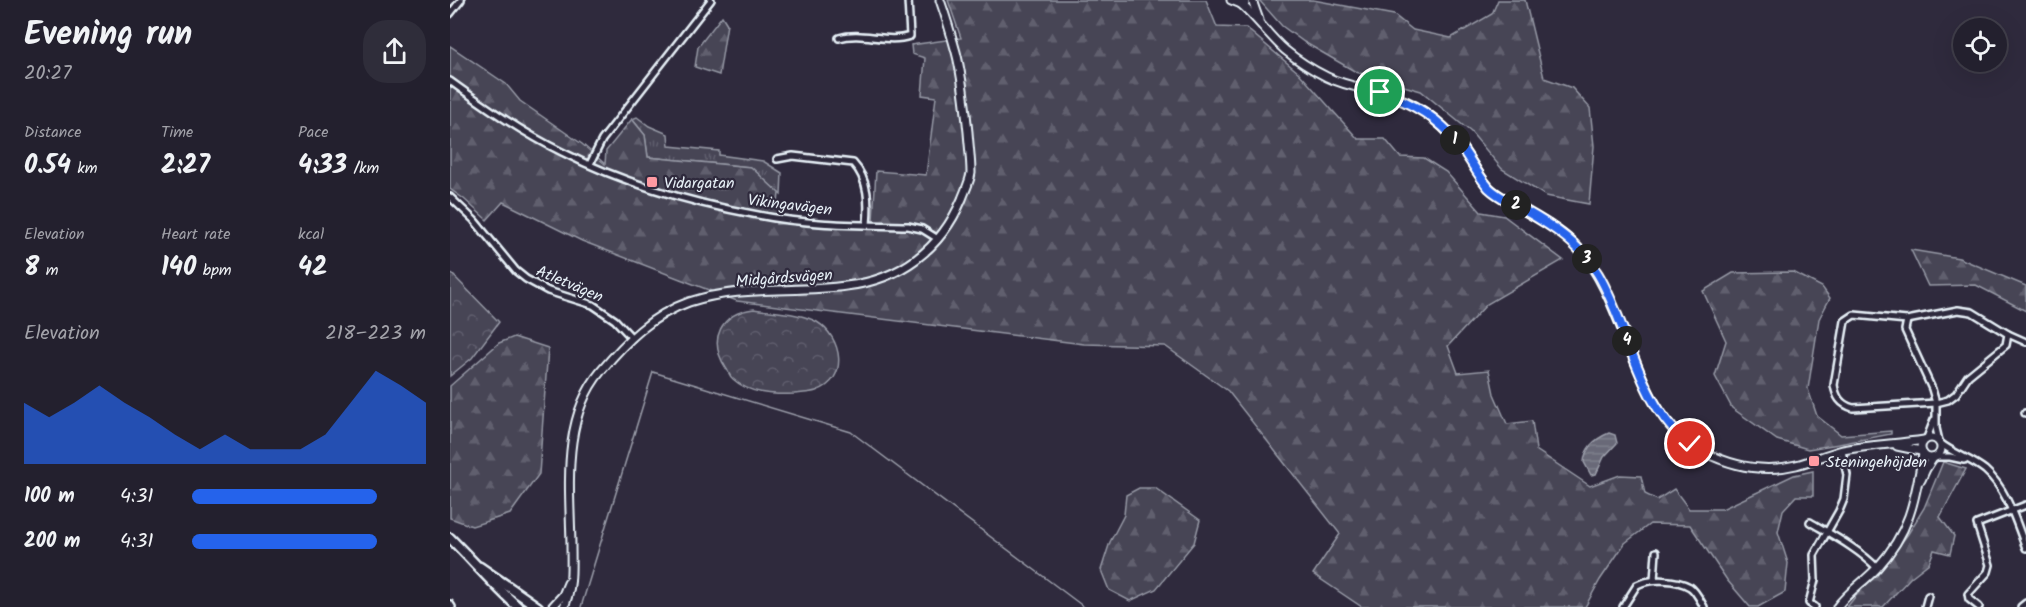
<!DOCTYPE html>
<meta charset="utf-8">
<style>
:root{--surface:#23202e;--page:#2f2d3a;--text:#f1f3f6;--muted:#a3a3aa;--line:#403e4a;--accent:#2563eb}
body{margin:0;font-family:Kalam,sans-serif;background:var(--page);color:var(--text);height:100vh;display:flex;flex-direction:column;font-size:22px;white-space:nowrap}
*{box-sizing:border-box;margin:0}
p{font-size:20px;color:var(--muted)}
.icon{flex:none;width:33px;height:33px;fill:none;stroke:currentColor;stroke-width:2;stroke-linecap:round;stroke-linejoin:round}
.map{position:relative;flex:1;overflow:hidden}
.details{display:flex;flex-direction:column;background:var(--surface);width:450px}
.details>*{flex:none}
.controls{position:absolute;left:1503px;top:18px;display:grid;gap:12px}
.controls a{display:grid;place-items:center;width:54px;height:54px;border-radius:50%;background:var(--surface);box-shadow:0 6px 24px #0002,0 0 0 2px var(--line);font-size:30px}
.pin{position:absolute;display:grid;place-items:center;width:51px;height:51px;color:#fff;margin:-26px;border:3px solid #fff;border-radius:50%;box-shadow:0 2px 6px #0007}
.km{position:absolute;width:30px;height:30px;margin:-15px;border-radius:50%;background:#222;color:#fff;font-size:16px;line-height:30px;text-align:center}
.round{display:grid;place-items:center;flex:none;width:63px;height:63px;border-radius:24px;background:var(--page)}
.headline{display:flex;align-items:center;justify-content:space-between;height:102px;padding:0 24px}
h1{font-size:33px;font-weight:800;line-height:45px}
.metrics{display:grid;grid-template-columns:repeat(3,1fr);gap:9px;height:102px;padding:6px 24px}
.metrics div{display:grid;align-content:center}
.metrics b{font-size:26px;font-weight:800}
.metrics small{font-size:16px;font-weight:400}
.metrics p{font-size:16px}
.chart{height:168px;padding:12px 24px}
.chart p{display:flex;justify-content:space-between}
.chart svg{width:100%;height:108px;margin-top:6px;fill:var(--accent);opacity:.7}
ul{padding:0 24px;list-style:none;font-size:20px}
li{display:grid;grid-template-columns:96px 72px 1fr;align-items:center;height:45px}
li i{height:15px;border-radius:8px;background:var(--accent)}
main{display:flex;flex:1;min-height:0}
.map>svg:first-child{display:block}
.grass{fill:url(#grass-tufts);stroke:#979aa6;stroke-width:1.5}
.forest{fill:url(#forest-firs);stroke:#979aa6;stroke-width:1.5}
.park{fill:url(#park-crowns);stroke:#979aa6;stroke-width:1.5}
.water{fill:url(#water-rules);stroke:#9c9fab;stroke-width:1.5}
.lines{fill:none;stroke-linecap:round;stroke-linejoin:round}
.stream{stroke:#9c9fab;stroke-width:1.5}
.minor-casing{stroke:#e8f1f8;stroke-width:10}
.tertiary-casing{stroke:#e8f1f8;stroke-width:11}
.secondary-casing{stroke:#e8f1f8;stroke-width:13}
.minor{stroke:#2f2a3d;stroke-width:5}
.tertiary{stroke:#2f2a3d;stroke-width:7}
.secondary{stroke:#2f2a3d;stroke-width:8}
.route-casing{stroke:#fff;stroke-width:12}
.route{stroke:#2563eb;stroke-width:8}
.poi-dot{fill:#ff9aa2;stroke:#2f2a3d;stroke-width:2}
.labels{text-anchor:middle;stroke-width:4.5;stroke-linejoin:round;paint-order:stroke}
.poi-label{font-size:16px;fill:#e8f1f8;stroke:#2f2a3d;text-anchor:start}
.street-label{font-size:16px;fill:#e8f1f8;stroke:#2f2a3d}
</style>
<main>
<section class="details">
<div class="headline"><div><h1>Evening run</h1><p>20:27</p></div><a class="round"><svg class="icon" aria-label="share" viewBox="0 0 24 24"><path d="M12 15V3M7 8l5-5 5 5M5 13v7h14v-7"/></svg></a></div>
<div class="metrics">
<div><p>Distance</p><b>0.54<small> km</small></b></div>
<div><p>Time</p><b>2:27</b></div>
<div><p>Pace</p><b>4:33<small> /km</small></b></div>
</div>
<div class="metrics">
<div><p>Elevation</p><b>8<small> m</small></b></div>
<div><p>Heart rate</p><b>140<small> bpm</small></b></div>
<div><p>kcal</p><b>42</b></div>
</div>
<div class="chart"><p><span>Elevation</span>218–223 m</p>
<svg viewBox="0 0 160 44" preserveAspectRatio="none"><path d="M0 44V19L10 25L20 19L30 12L40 19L50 25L60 32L70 38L80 32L90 38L100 38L110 38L120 32L130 19L140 6L150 12L160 19V44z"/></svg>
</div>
<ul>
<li><b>100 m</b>4:31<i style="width:79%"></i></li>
<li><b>200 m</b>4:31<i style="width:79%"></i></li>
</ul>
</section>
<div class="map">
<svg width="1576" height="607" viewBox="0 0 1576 607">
<defs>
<pattern id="grass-tufts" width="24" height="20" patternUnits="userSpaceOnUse" patternTransform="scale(1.5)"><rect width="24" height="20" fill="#464455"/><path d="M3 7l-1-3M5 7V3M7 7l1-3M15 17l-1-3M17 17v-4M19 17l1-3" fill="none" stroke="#615f6e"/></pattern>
<pattern id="forest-firs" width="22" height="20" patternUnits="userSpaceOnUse" patternTransform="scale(1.5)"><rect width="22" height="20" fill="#464455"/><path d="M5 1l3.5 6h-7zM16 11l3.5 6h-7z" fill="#615f6e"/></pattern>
<pattern id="park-crowns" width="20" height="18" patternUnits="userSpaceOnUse" patternTransform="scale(1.5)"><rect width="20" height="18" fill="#464455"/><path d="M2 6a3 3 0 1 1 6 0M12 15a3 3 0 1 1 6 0" fill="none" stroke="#615f6e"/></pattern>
<pattern id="water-rules" width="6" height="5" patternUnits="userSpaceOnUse" patternTransform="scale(1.5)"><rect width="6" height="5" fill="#696978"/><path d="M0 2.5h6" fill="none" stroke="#7e7f8c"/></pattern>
</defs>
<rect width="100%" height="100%" fill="#2f2a3d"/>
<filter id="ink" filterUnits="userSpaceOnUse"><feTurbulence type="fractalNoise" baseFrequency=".0167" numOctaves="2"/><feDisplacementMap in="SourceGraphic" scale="12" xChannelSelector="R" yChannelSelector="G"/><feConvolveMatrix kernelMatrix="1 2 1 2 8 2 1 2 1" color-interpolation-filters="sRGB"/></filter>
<g filter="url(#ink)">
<!-- grass -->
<path class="grass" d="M187 117 199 126 218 134 219 146 269 151V155L313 161 332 173 331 195 300 167 198 157 195 135 182 119Z"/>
<!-- forest -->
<g class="forest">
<path d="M498 0H756L767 27 796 28 849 73 908 139H935L950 157 974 158 996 172 1031 212 1054 216 1113 260 1037 304 998 346 1008 373 1039 370 1044 394 1057 424 1082 421 1086 450 1140 486 1170 475 1191 476 1195 494 1207 500 1224 489 1239 509H1272L1344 475 1363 471V496H1346L1333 510 1328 532 1338 563 1335 592 1308 607H1300L1277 580 1240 525 1200 524 1175 543 1150 580 1135 607H912L863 574 890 534 778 391 715 346 634 344 287 301 132 241 53 202 37 220 14 199 0 189V46L56 84 70 101 132 144 155 164 156 151 182 119 195 135 198 157 301 167 329 193 326 224 423 221 426 171 476 175 486 97 472 95 475 58 462 54 461 45 511 38Z"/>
<path d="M809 0H863L944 15 963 30 1001 38 1042 14 1048 0H1075L1094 78 1122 88 1140 108 1144 146 1139 204 1096 196 1052 169 1021 132 971 91 906 72 854 42 832 26Z"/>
<path d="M272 16 277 24 269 75 245 67 248 47Z"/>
<path d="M1461 250 1509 258 1576 286V311L1526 285 1478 286Z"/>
<path d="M1343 272 1372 287 1380 298 1369 319 1358 389 1367 416 1391 435 1441 431V434L1389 444 1358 449 1327 440 1282 408 1265 376 1276 341 1253 291 1283 273Z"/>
<path d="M64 337 98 348 89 474 60 514 22 526 0 518V386L49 343Z"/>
<path d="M1493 462 1516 469 1490 517 1504 536 1500 554 1484 550 1479 563 1461 577 1433 607H1397L1409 592 1428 574 1458 534 1474 508Z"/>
<path d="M689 488H705L750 520 744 543 706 589 680 601 659 590 651 570 660 542 674 515 676 495Z"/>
</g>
<!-- park -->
<g class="park">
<path d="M0 272 49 322 22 358 0 376Z"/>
<path d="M304 309C322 312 352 313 367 322 392 337 400 380 366 391 360 393 351 393 344 394 323 395 299 394 283 379 279 376 279 372 276 368 257 339 271 313 304 309Z"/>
</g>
<!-- water -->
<path class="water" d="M1159 433 1165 435 1167 443 1154 457 1146 474 1141 475 1134 462C1135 447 1147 438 1159 433Z"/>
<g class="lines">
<!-- stream -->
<path class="stream" d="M131 607 203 372 401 432 634 607"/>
<!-- minor casing -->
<g class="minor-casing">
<g id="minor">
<path d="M0 14 11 0"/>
<path d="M389 38C413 31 437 44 460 36L458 0"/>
<path d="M0 81C36 107 73 133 112 152 173 183 242 203 308 215 357 225 408 225 458 226L472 229 488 239"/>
<path d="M327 159 343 156 403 163C419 180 419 203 417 225"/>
<path d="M140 164 152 140 261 0"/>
<path d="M0 197 24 220 66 271 76 279 98 291 143 305 165 320 182 338"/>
<path d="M1508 310 1522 312 1558 334 1556 345 1518 376 1506 394 1498 400 1486 403 1403 408C1390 404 1386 397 1384 385L1395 321 1404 315 1457 320Z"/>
<path d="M1457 320 1455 330 1482 389 1486 403V428L1489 441"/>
<path d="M1558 334 1576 342"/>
<path d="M1575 413H1576"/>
<path d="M1477 438 1484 420"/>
<path d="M1490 443C1504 454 1521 459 1535 470 1557 489 1566 522 1576 548"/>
<path d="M1486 457H1500L1514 460"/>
<path d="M1360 522C1382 535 1409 549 1427 568"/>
<path d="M1204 580 1206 552"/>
<path d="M0 604 2 607"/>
<path d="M1173 607 1187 585C1201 578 1226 579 1240 587 1246 591 1250 600 1254 607"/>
<path d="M1365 607 1359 603 1365 580 1364 555 1389 511 1394 499 1397 475 1392 451"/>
<path d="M1475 607 1478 596"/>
<path d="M1529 607 1519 599 1518 594 1538 572 1540 565 1527 524 1576 505"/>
<path d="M1571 607 1576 603"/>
</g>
</g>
<!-- tertiary casing -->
<g class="tertiary-casing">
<g id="tertiary">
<path d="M781 0 791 4 795 3"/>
<path d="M802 0 809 20"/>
<path d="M791 4C807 18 819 36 835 50 847 60 863 70 877 77 905 91 939 89 967 107 989 120 1006 139 1021 161 1027 170 1033 183 1042 190 1069 212 1104 221 1128 248 1179 305 1184 419 1254 452 1282 466 1314 473 1346 465 1362 461 1377 454 1393 450 1420 445 1447 444 1474 440"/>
<circle cx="1481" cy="448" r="10"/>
<path d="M1447 446 1471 451"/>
<path d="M1471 480 1476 469 1483 458"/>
<path d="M102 607 113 595 118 583"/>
<path d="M114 607C123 586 121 567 121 545 120 487 111 419 151 371 176 341 202 315 239 302 289 285 344 293 396 286 450 280 491 249 512 199 515 191 520 181 521 173 521 160 519 146 518 132 515 106 513 78 506 52 501 34 496 17 490 0"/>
<path d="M1387 607C1398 592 1414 582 1427 568 1460 532 1465 500 1473 454"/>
</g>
</g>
<!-- secondary casing -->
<g class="secondary-casing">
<g id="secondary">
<path d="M0 538C23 561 44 585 68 607"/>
<path d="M30 567 88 607"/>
</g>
</g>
<!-- minor -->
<use href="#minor" class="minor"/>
<!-- tertiary -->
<use href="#tertiary" class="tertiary"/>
<!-- secondary -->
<use href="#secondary" class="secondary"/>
</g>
</g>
<g class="lines" filter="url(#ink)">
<!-- route casing -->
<g class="route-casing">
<path id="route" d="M930 92C961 102 988 117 1008 143 1019 157 1027 174 1039 188 1048 197 1063 203 1074 210 1104 227 1130 244 1148 274 1179 326 1189 408 1240 444"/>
</g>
<!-- route -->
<use href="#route" class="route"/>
</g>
<!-- markers -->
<g class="poi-dot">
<rect x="196" y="176" width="12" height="12" rx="3"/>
<rect x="1358" y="455" width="12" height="12" rx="3"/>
</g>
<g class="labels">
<!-- poi labels -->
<g class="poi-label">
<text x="214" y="188">Vidargatan</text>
<text x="1376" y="467">Steningehöjden</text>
</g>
<!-- street labels -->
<g class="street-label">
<text transform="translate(340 204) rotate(7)" y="6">Vikingavägen</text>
<text transform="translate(334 277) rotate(-4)" y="6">Midgårdsvägen</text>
<text transform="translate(120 283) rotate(23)" y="6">Atletvägen</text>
</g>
</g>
</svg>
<div class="controls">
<a><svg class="icon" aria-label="locate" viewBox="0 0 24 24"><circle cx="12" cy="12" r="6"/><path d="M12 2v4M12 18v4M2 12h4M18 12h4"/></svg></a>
</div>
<div class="pin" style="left:930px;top:92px;background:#1e9e55"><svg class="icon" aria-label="arrive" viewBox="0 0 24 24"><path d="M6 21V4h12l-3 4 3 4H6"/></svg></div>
<div class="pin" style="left:1240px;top:444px;background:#d93025"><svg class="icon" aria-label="check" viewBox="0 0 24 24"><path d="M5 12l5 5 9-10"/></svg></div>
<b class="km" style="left:1005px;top:140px">1</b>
<b class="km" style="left:1066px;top:205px">2</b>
<b class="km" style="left:1137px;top:259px">3</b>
<b class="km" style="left:1177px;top:341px">4</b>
</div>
</main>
